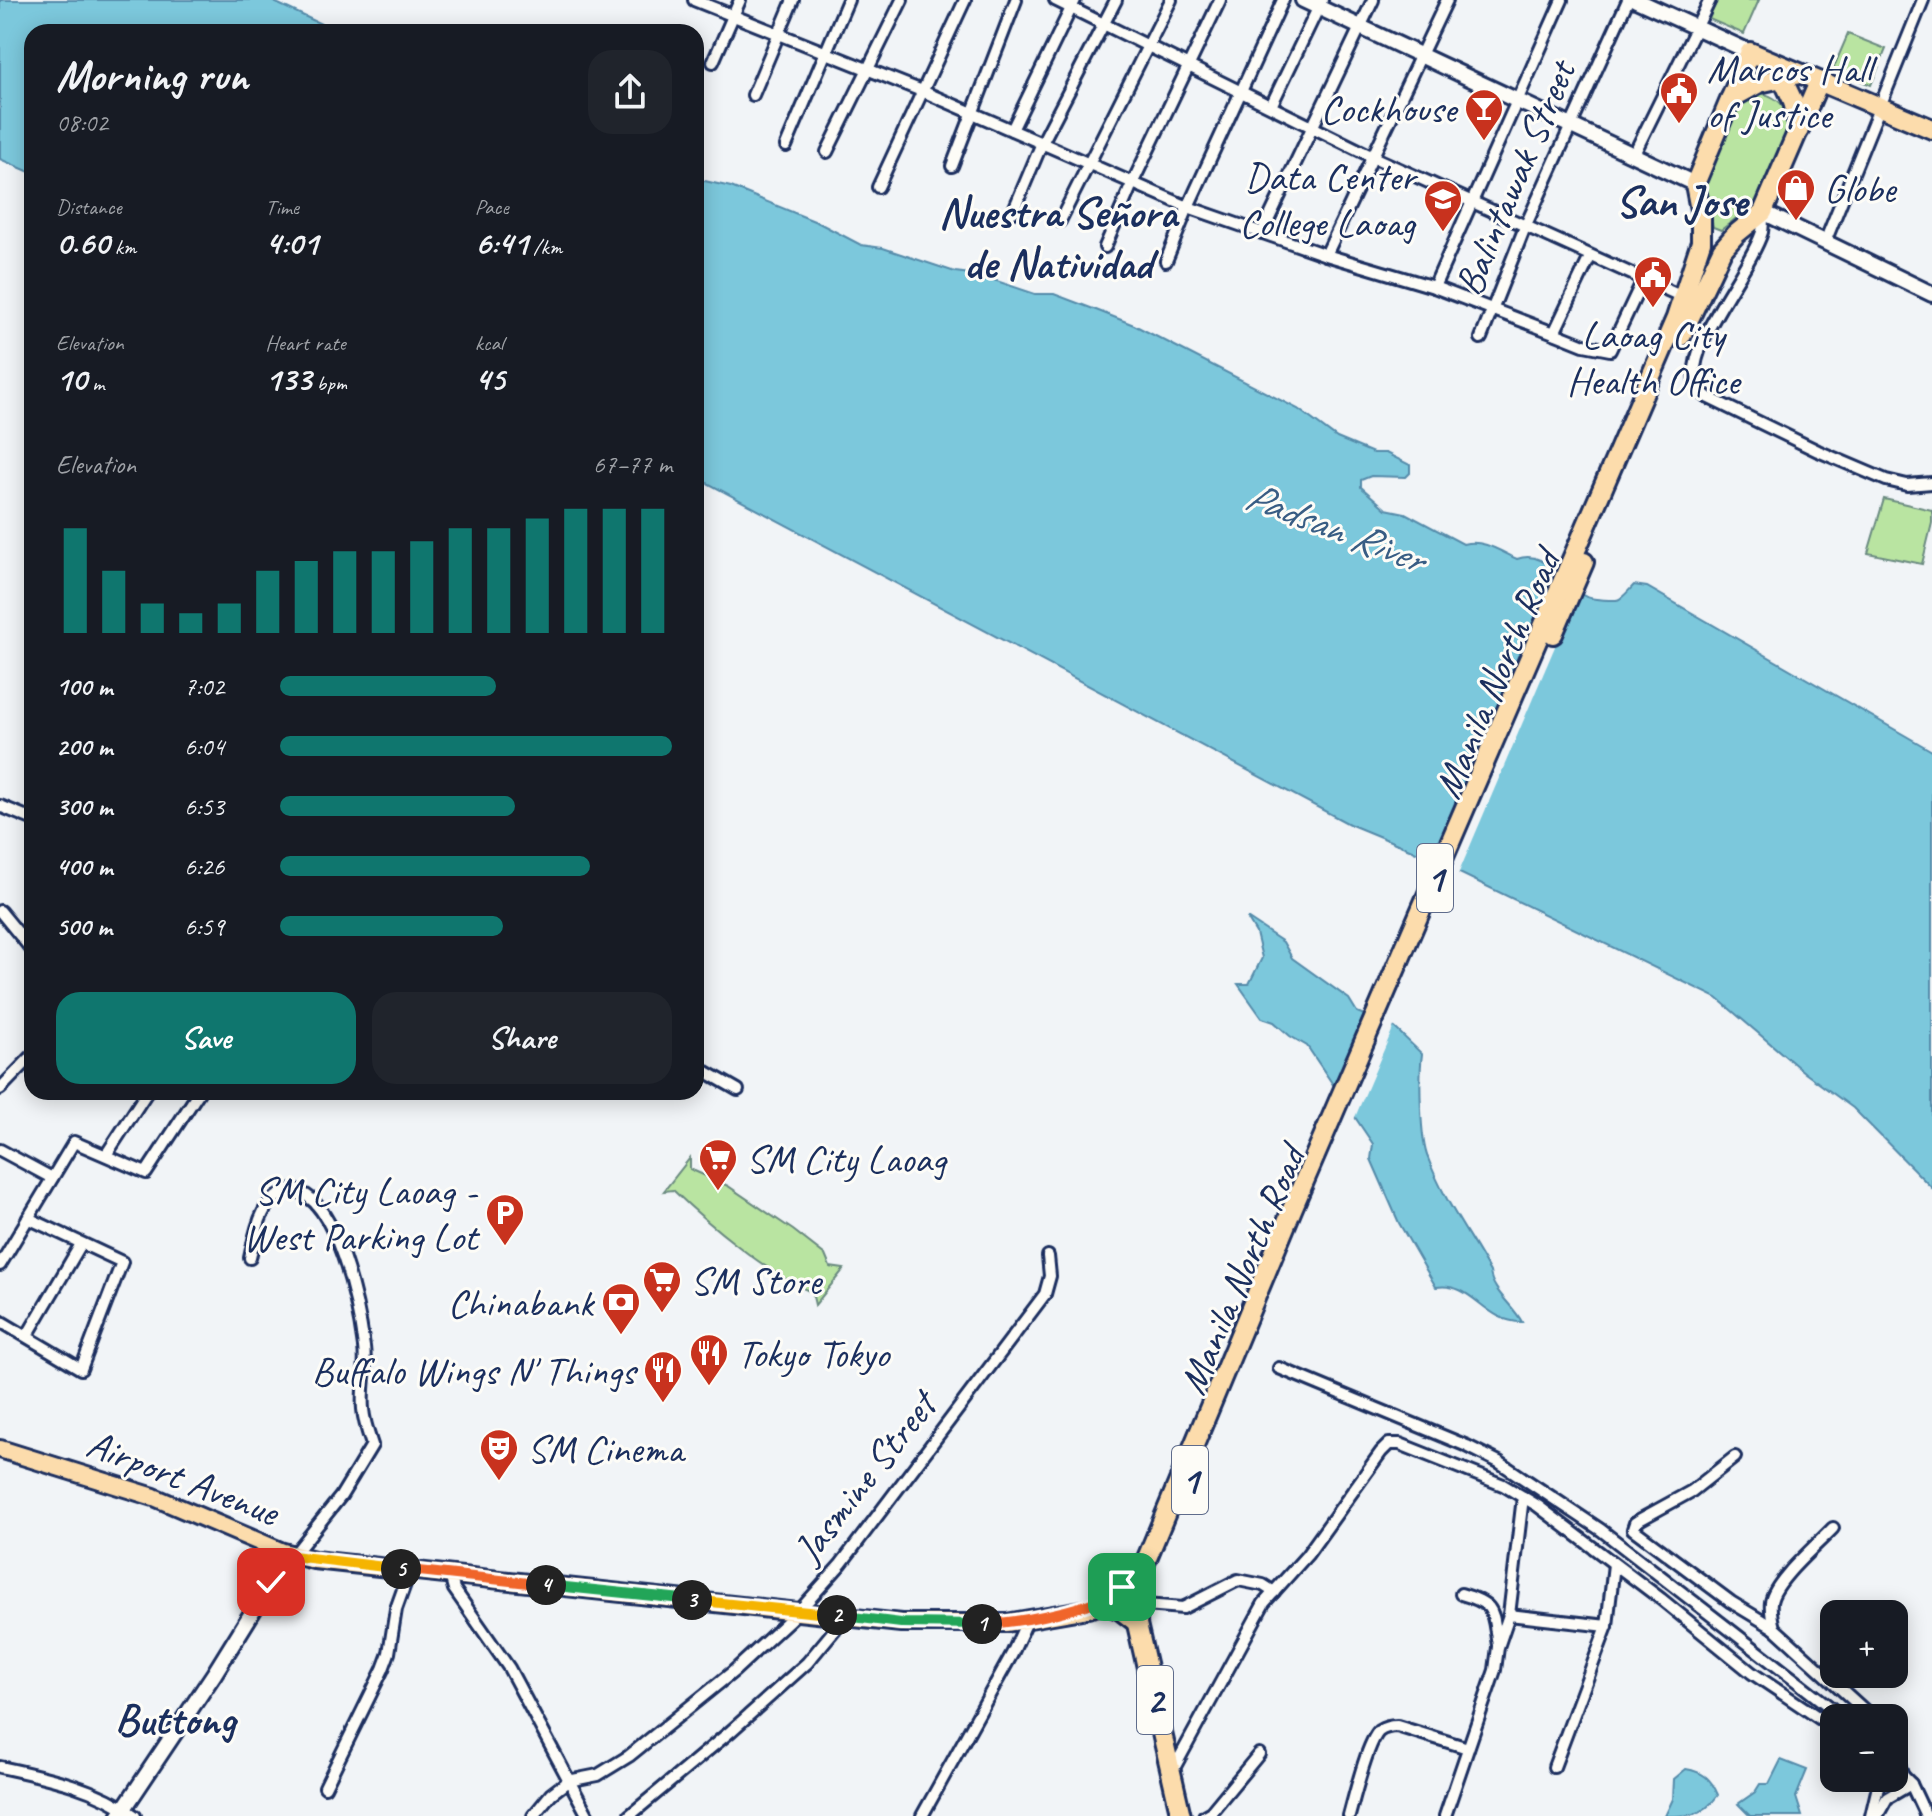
<!DOCTYPE html>
<meta charset="utf-8">
<style>
:root{--surface:#171b24;--page:#20242c;--text:#f1f3f6;--muted:#9ea1a6;--accent:#0f766e}
body{margin:0;font-family:Caveat,sans-serif;background:var(--page);color:var(--text);height:100vh;display:flex;flex-direction:column;font-size:30px;white-space:nowrap}
*{box-sizing:border-box;margin:0}
p{font-size:26px;color:var(--muted)}
.icon{flex:none;width:44px;height:44px;fill:none;stroke:currentColor;stroke-width:2;stroke-linecap:round;stroke-linejoin:round}
.map{position:relative;flex:1;overflow:hidden}
.drawer{position:absolute;left:24px;top:24px;width:680px;height:1076px;display:flex;flex-direction:column;background:var(--surface);border-radius:24px;box-shadow:0 4px 20px #0003}
.drawer>*{flex:none}
.buttons{position:absolute;left:1820px;top:1600px;display:grid;gap:16px}
.buttons a{display:grid;place-items:center;width:88px;height:88px;border-radius:16px;background:var(--surface);box-shadow:0 4px 20px #0003;font-size:40px}
.pin{position:absolute;display:grid;place-items:center;width:68px;height:68px;color:#fff;margin:-34px;border-radius:16px;box-shadow:0 4px 12px #0006}
.km{position:absolute;width:40px;height:40px;margin:-20px;border-radius:50%;background:#222;color:#fff;font-size:22px;line-height:40px;text-align:center}
.round{display:grid;place-items:center;flex:none;width:84px;height:84px;border-radius:24px;background:var(--page)}
.head{display:flex;align-items:center;justify-content:space-between;height:136px;padding:0 32px}
h1{font-size:44px;font-weight:700;line-height:60px}
.figures{display:grid;grid-template-columns:repeat(3,1fr);gap:12px;height:136px;padding:8px 32px}
.figures div{display:grid;align-content:center}
.figures b{font-size:34px;font-weight:700}
.figures small{font-size:22px;font-weight:400}
.figures p{font-size:22px}
.chart{height:224px;padding:16px 32px}
.chart p{display:flex;justify-content:space-between}
.chart svg{width:100%;height:144px;margin-top:8px;stroke:var(--accent);stroke-width:6}
.cta{display:flex;gap:16px;margin-top:auto;padding:16px 32px}
.cta a{flex:1;height:92px;border-radius:24px;background:var(--accent);color:#fff;font-size:32px;font-weight:700;line-height:92px;text-align:center}
.cta a+a{background:var(--page);color:var(--text)}
ul{padding:0 32px;list-style:none;font-size:26px}
li{display:grid;grid-template-columns:128px 96px 1fr;align-items:center;height:60px}
li i{height:20px;border-radius:10px;background:var(--accent)}
.map>svg:first-child{display:block}
.green{fill:#b9e4a1;stroke:#6a8a80;stroke-width:2}
.water{fill:#7cc8dc;stroke:#558baa;stroke-width:2}
.pier{fill:#f1f4f7}
.lines{fill:none;stroke-linecap:round;stroke-linejoin:round}
.street-casing{stroke:#1b2f5e;stroke-width:16}
.secondary-casing{stroke:#1b2f5e;stroke-width:20}
.primary-casing{stroke:#1b2f5e;stroke-width:22}
.highway-casing{stroke:#1b2f5e;stroke-width:24}
.street{stroke:#fdfcf7;stroke-width:10}
.secondary{stroke:#fdfcf7;stroke-width:14}
.primary{stroke:#fcdcac;stroke-width:16}
.highway{stroke:#fcdcac;stroke-width:18}
.split-1-casing{stroke:#fff;stroke-width:16}
.split-2-casing{stroke:#fff;stroke-width:16}
.split-3-casing{stroke:#fff;stroke-width:16}
.split-4-casing{stroke:#fff;stroke-width:16}
.split-5-casing{stroke:#fff;stroke-width:16}
.split-6-casing{stroke:#fff;stroke-width:16}
.split-1{stroke:#f0652b;stroke-width:10}
.split-2{stroke:#22a559;stroke-width:10}
.split-3{stroke:#f5b400;stroke-width:10}
.split-4{stroke:#22a559;stroke-width:10}
.split-5{stroke:#f0652b;stroke-width:10}
.split-6{stroke:#f5b400;stroke-width:10}
.labels{text-anchor:middle;stroke-width:6;stroke-linejoin:round;paint-order:stroke}
.shield{fill:#fdfcf7;stroke:#5f6c8c;stroke-width:2}
.shield-label{font-size:38px;font-weight:bold;fill:#1b2f5e}
.poi-label{font-size:40px;fill:#1b2f5e;stroke:#fdfcf7;text-anchor:start}
.street-label{font-size:40px;fill:#1b2f5e;stroke:#fdfcf7}
.water-label{font-size:42px;font-style:italic;fill:#385d84;stroke:#fdfcf7}
.quarter-label{font-size:44px;font-weight:bold;fill:#1b2f5e;stroke:#fdfcf7}
</style>
<div class="map">
<svg width="1932" height="1816" viewBox="0 0 1932 1816">
<rect width="100%" height="100%" fill="#f1f4f7"/>
<filter id="ink" filterUnits="userSpaceOnUse"><feTurbulence type="fractalNoise" baseFrequency=".0125" numOctaves="2"/><feDisplacementMap in="SourceGraphic" scale="16" xChannelSelector="R" yChannelSelector="G"/><feConvolveMatrix kernelMatrix="1 2 1 2 8 2 1 2 1" color-interpolation-filters="sRGB"/></filter>
<g filter="url(#ink)">
<!-- green -->
<g class="green">
<path d="M1717 0H1759L1744 34 1709 19Z"/>
<path d="M1848 34 1886 49 1871 85 1833 69Z"/>
<path d="M1753 93C1775 92 1786 106 1793 124L1761 199 1721 230 1713 227 1704 184 1733 103Z"/>
<path d="M1884 499 1932 510V523L1922 564 1868 553Z"/>
<path d="M690 1158V1169L728 1186 793 1230 825 1255 830 1267 844 1269 815 1305 812 1292C770 1276 706 1222 673 1190L664 1191Z"/>
</g>
<!-- water -->
<g class="water">
<path d="M0 0H270L338 32H32V173L0 159Z"/>
<path d="M696 179 731 187 819 223 861 245 883 248 955 272 979 275 1035 294H1054L1096 310 1134 325 1298 409 1337 438 1373 453H1386L1410 465V473L1406 477 1371 476 1361 480V487L1386 509 1405 513 1463 544C1483 539 1498 550 1517 559 1551 546 1561 596 1596 599 1622 601 1617 603 1634 585L1647 587 1932 751V1188L1853 1108 1805 1073 1717 998 1412 850 1349 824 696 477Z"/>
<path d="M1247 918 1283 942 1292 958 1349 999 1357 1012 1395 1028 1422 1054C1419 1075 1420 1140 1428 1158 1443 1199 1469 1234 1490 1272 1492 1291 1513 1305 1522 1322 1483 1322 1473 1281 1436 1287L1399 1223 1371 1159 1373 1144 1307 1046 1290 1036 1274 1022 1262 1018 1238 984H1249L1262 958 1256 933Z"/>
<path d="M1781 1760 1807 1770 1796 1797 1802 1816H1750L1738 1804 1755 1792 1760 1784H1769Z"/>
<path d="M1686 1769C1703 1772 1711 1778 1718 1795 1703 1816 1692 1816 1665 1816L1673 1799 1674 1779Z"/>
</g>
<!-- pier -->
<g class="pier">
<path d="M1557 570 1579 590 1457 877 1432 864Z"/>
<path d="M1369 1013 1395 1024 1353 1122 1334 1094Z"/>
</g>
<g class="lines">
<!-- street casing -->
<g class="street-casing">
<g id="street">
<path d="M694 0 922 91 1188 207 1326 255 1434 287 1554 333 1590 257"/>
<path d="M1055 0 1373 157 1676 294"/>
<path d="M713 62 740 0"/>
<path d="M753 95 793 0"/>
<path d="M1271 106 1322 0"/>
<path d="M1012 130 1075 0"/>
<path d="M786 146 848 0"/>
<path d="M827 152 902 0"/>
<path d="M1634 154 1710 0"/>
<path d="M952 166 1016 0"/>
<path d="M878 187 965 0"/>
<path d="M1013 212 1042 143 1116 0"/>
<path d="M1763 213C1763 219 1763 226 1762 232 1749 273 1683 346 1696 387L1707 397 1818 451 1886 480 1907 485 1932 483"/>
<path d="M1060 221 1171 0"/>
<path d="M1262 233 1373 0"/>
<path d="M1825 242 1923 0"/>
<path d="M1105 247 1132 184 1220 0"/>
<path d="M1326 255 1447 0"/>
<path d="M1166 261 1188 207 1283 0"/>
<path d="M1434 287 1562 0"/>
<path d="M1554 333 1584 345 1610 350 1643 280"/>
<path d="M1481 338 1525 227 1628 0"/>
<path d="M0 806 32 819"/>
<path d="M0 911 32 950"/>
<path d="M696 1066 738 1090"/>
<path d="M0 1089 32 1056"/>
<path d="M0 1150 52 1178"/>
<path d="M106 1155 147 1092"/>
<path d="M250 1258C256 1231 260 1196 293 1190 337 1196 359 1309 364 1347 367 1368 361 1388 363 1409 364 1422 368 1433 372 1445L341 1496 293 1556"/>
<path d="M0 1265 74 1142 146 1173 199 1092"/>
<path d="M0 1321 81 1369 122 1262 28 1218"/>
<path d="M27 1336 81 1244"/>
<path d="M1279 1368 1467 1446 1499 1462 1601 1530 1844 1718"/>
<path d="M1735 1457 1692 1491 1641 1519 1635 1523 1633 1529 1731 1602 1774 1628"/>
<path d="M1833 1528C1816 1546 1775 1580 1771 1602 1770 1611 1772 1620 1774 1628L1873 1718"/>
<path d="M450 1575 454 1589 509 1668 588 1816"/>
<path d="M1461 1594C1497 1604 1492 1611 1498 1645"/>
<path d="M1145 1605 1183 1608 1238 1580 1263 1585 1274 1592"/>
<path d="M1509 1615 1523 1497"/>
<path d="M1894 1749 1902 1774"/>
<path d="M0 1767C46 1777 96 1787 135 1816"/>
<path d="M1554 1767 1607 1626"/>
<path d="M1894 1767 1911 1784 1926 1816"/>
<path d="M1173 1770 1264 1603 1307 1555 1381 1452 1389 1444H1400L1503 1485 1538 1506 1661 1599 1752 1673 1834 1728"/>
<path d="M325 1787 383 1669 389 1653 396 1609 410 1570"/>
<path d="M533 1816 551 1794 568 1781 598 1775 629 1756 734 1671 799 1611 841 1564 1045 1294 1050 1276 1048 1256"/>
<path d="M629 1816 731 1731 807 1663 846 1616"/>
<path d="M922 1816 1012 1654 1028 1619"/>
<path d="M1204 1816 1211 1812 1259 1754"/>
<path d="M1349 1816C1354 1798 1367 1743 1379 1731 1385 1727 1390 1726 1397 1726L1468 1748"/>
<path d="M1445 1816 1495 1670 1498 1647 1509 1615 1607 1626 1614 1564"/>
<path d="M1871 1816 1880 1778"/>
<path d="M1877 1816 1887 1798 1911 1784"/>
</g>
</g>
<!-- secondary casing -->
<g class="secondary-casing">
<g id="secondary">
<path d="M1303 0 1695 184"/>
<path d="M1636 0 1750 52"/>
<path d="M1763 212 1932 294"/>
<path d="M119 1816 214 1674 271 1582 293 1556"/>
</g>
</g>
<!-- primary casing -->
<g class="primary-casing">
<g id="primary">
<path d="M0 1449 154 1497 283 1552 314 1560 901 1623H1006L1088 1609 1114 1602 1144 1580"/>
<path d="M1107 1605 1120 1611 1137 1624"/>
</g>
</g>
<!-- highway casing -->
<g class="highway-casing">
<g id="highway">
<path d="M1778 69 1793 101 1799 130"/>
<path d="M1730 99 1759 83 1799 74"/>
<path d="M1681 336 1722 250 1736 234 1763 212 1819 82"/>
<path d="M1553 634 1584 562"/>
<path d="M1181 1816 1137 1624 1139 1585 1145 1563 1293 1207 1676 318 1701 242V215L1695 184 1750 52 1932 129"/>
</g>
</g>
<!-- street -->
<use href="#street" class="street"/>
<!-- secondary -->
<use href="#secondary" class="secondary"/>
<!-- primary -->
<use href="#primary" class="primary"/>
<!-- highway -->
<use href="#highway" class="highway"/>
</g>
</g>
<g class="lines" filter="url(#ink)">
<!-- split-1 casing -->
<g class="split-1-casing">
<path id="split-1" d="M982 1624C1017 1623 1096 1609 1122 1587"/>
</g>
<!-- split-2 casing -->
<g class="split-2-casing">
<path id="split-2" d="M837 1615 901 1623 982 1624"/>
</g>
<!-- split-3 casing -->
<g class="split-3-casing">
<path id="split-3" d="M692 1600 837 1615"/>
</g>
<!-- split-4 casing -->
<g class="split-4-casing">
<path id="split-4" d="M546 1585 692 1600"/>
</g>
<!-- split-5 casing -->
<g class="split-5-casing">
<path id="split-5" d="M401 1569 546 1585"/>
</g>
<!-- split-6 casing -->
<g class="split-6-casing">
<path id="split-6" d="M271 1582 293 1556 401 1569"/>
</g>
<!-- split-1 -->
<use href="#split-1" class="split-1"/>
<!-- split-2 -->
<use href="#split-2" class="split-2"/>
<!-- split-3 -->
<use href="#split-3" class="split-3"/>
<!-- split-4 -->
<use href="#split-4" class="split-4"/>
<!-- split-5 -->
<use href="#split-5" class="split-5"/>
<!-- split-6 -->
<use href="#split-6" class="split-6"/>
</g>
<!-- icons -->
<defs>
<g id="civic-pin" transform="scale(2)"><path d="M0 17L-7.5 6A9.5 9.5 0 1 1 7.5 6Z" fill="#c8321e" stroke="#fdfcf7"/><path d="M-.6-6.5H3V-4.5H.6V-3L4-1V1h2V6H-6V1h2V-1L-.6-3ZM-1.2 2.5V6h2.4V2.5Z" fill="#fff"/></g>
<g id="bar-pin" transform="scale(2)"><path d="M0 17L-7.5 6A9.5 9.5 0 1 1 7.5 6Z" fill="#c8321e" stroke="#fdfcf7"/><path d="M-6-5H6L.8 .8V4.5H3.5V6h-7V4.5H-.8V.8Z" fill="#fff"/></g>
<g id="shop-pin" transform="scale(2)"><path d="M0 17L-7.5 6A9.5 9.5 0 1 1 7.5 6Z" fill="#c8321e" stroke="#fdfcf7"/><path d="M-5-2.5h2.3a2.7 3.5 0 0 1 5.4 0H5L5.5 6h-11ZM-1.5-2.5h3a1.5 2.3 0 0 0-3 0Z" fill="#fff"/></g>
<g id="university-pin" transform="scale(2)"><path d="M0 17L-7.5 6A9.5 9.5 0 1 1 7.5 6Z" fill="#c8321e" stroke="#fdfcf7"/><path d="M0-5L7-2L0 1L-7-2ZM-4 1L0 2.5L4 1V4Q0 6-4 4Z" fill="#fff"/></g>
<g id="supermarket-pin" transform="scale(2)"><path d="M0 17L-7.5 6A9.5 9.5 0 1 1 7.5 6Z" fill="#c8321e" stroke="#fdfcf7"/><path d="M-6-5.5h2.5l.6 2H6L4.5 2H-2.5L-4.4-4H-6ZM-1.5 3.2a1.3 1.3 0 1 0 .1 0ZM3 3.2a1.3 1.3 0 1 0 .1 0Z" fill="#fff"/></g>
<g id="parking-pin" transform="scale(2)"><path d="M0 17L-7.5 6A9.5 9.5 0 1 1 7.5 6Z" fill="#c8321e" stroke="#fdfcf7"/><path d="M-3.5-5.5H1a3.5 3.5 0 0 1 0 7H-1V5.5H-3.5ZM-1-3.4V-.6H.8a1.4 1.4 0 0 0 0-2.8Z" fill="#fff"/></g>
<g id="bank-pin" transform="scale(2)"><path d="M0 17L-7.5 6A9.5 9.5 0 1 1 7.5 6Z" fill="#c8321e" stroke="#fdfcf7"/><path d="M-6-4H6V4H-6ZM0-2.3a2.3 2.3 0 1 0 0 4.6a2.3 2.3 0 1 0 0-4.6Z" fill="#fff"/></g>
<g id="restaurant-pin" transform="scale(2)"><path d="M0 17L-7.5 6A9.5 9.5 0 1 1 7.5 6Z" fill="#c8321e" stroke="#fdfcf7"/><path d="M-5-6h1v4h1v-4h1v4h1v-4h1v5L-1.5 .5V6h-2V.5L-5-1ZM5-6V6H3V1.5H1.5Q1.5-4 5-6Z" fill="#fff"/></g>
<g id="theatre-pin" transform="scale(2)"><path d="M0 17L-7.5 6A9.5 9.5 0 1 1 7.5 6Z" fill="#c8321e" stroke="#fdfcf7"/><path d="M-5-5.5Q0-4 5-5.5V0Q5 5 0 6Q-5 5-5 0ZM-3.3-2.5H-1v1.5H-3.3ZM1-2.5H3.3v1.5H1ZM-2.8 1Q0 5.5 2.8 1Z" fill="#fff"/></g>
</defs>
<g fill-rule="evenodd">
<use href="#civic-pin" x="1679" y="91"/>
<use href="#bar-pin" x="1484" y="108"/>
<use href="#shop-pin" x="1796" y="188"/>
<use href="#university-pin" x="1443" y="199"/>
<use href="#civic-pin" x="1653" y="275"/>
<use href="#supermarket-pin" x="718" y="1158"/>
<use href="#parking-pin" x="505" y="1213"/>
<use href="#supermarket-pin" x="662" y="1280"/>
<use href="#bank-pin" x="621" y="1302"/>
<use href="#restaurant-pin" x="709" y="1353"/>
<use href="#restaurant-pin" x="663" y="1370"/>
<use href="#theatre-pin" x="499" y="1448"/>
</g>
<g class="labels">
<!-- shield labels -->
<g class="shield">
<rect x="1417" y="844" width="36" height="68" rx="6"/>
<rect x="1172" y="1446" width="36" height="68" rx="6"/>
<rect x="1137" y="1666" width="36" height="68" rx="6"/>
</g>
<g class="shield-label">
<text x="1435" y="891">1</text>
<text x="1190" y="1493">1</text>
<text x="1155" y="1713">2</text>
</g>
<!-- poi labels -->
<g class="poi-label">
<text x="1707" y="82">Marcos Hall<tspan x="1707" dy="46">of Justice</tspan></text>
<text x="1456" y="122" text-anchor="end">Cockhouse</text>
<text x="1415" y="190" text-anchor="end">Data Center<tspan x="1415" dy="46">College Laoag</tspan></text>
<text x="1824" y="202">Globe</text>
<text x="1653" y="348" text-anchor="middle">Laoag City<tspan x="1653" dy="46">Health Office</tspan></text>
<text x="746" y="1172">SM City Laoag</text>
<text x="477" y="1204" text-anchor="end">SM City Laoag -<tspan x="477" dy="46">West Parking Lot</tspan></text>
<text x="690" y="1294">SM Store</text>
<text x="593" y="1316" text-anchor="end">Chinabank</text>
<text x="737" y="1367">Tokyo Tokyo</text>
<text x="635" y="1384" text-anchor="end">Buffalo Wings N' Things</text>
<text x="527" y="1462">SM Cinema</text>
</g>
<!-- street labels -->
<g class="street-label">
<text transform="translate(1514 178) rotate(-67)" y="14">Balintawak Street</text>
<text transform="translate(1496 674) rotate(-67)" y="14">Manila North Road</text>
<text transform="translate(1241 1270) rotate(-67)" y="14">Manila North Road</text>
<text transform="translate(183 1477) rotate(21)" y="14">Airport Avenue</text>
<text transform="translate(864 1477) rotate(-52)" y="14">Jasmine Street</text>
</g>
<!-- water labels -->
<g class="water-label">
<text transform="translate(1335 526) rotate(21)" y="15">Padsan River</text>
</g>
<!-- quarter labels -->
<g class="quarter-label">
<text x="1681" y="216">San Jose</text>
<text x="1058" y="227">Nuestra Señora<tspan x="1058" dy="51">de Natividad</tspan></text>
<text x="175" y="1734">Buttong</text>
</g>
</g>
</svg>
<div class="buttons">
<a>+</a>
<a>−</a>
</div>
<div class="pin" style="left:1122px;top:1587px;background:#1e9e55"><svg class="icon" aria-label="arrive" viewBox="0 0 24 24"><path d="M6 21V4h12l-3 4 3 4H6"/></svg></div>
<div class="pin" style="left:271px;top:1582px;background:#d93025"><svg class="icon" aria-label="check" viewBox="0 0 24 24"><path d="M5 12l5 5 9-10"/></svg></div>
<b class="km" style="left:982px;top:1624px">1</b>
<b class="km" style="left:837px;top:1615px">2</b>
<b class="km" style="left:692px;top:1600px">3</b>
<b class="km" style="left:546px;top:1585px">4</b>
<b class="km" style="left:401px;top:1569px">5</b>
<section class="drawer">
<div class="head"><div><h1>Morning run</h1><p>08:02</p></div><a class="round"><svg class="icon" aria-label="share" viewBox="0 0 24 24"><path d="M12 15V3M7 8l5-5 5 5M5 13v7h14v-7"/></svg></a></div>
<div class="figures">
<div><p>Distance</p><b>0.60<small> km</small></b></div>
<div><p>Time</p><b>4:01</b></div>
<div><p>Pace</p><b>6:41<small> /km</small></b></div>
</div>
<div class="figures">
<div><p>Elevation</p><b>10<small> m</small></b></div>
<div><p>Heart rate</p><b>133<small> bpm</small></b></div>
<div><p>kcal</p><b>45</b></div>
</div>
<div class="chart"><p><span>Elevation</span>67–77 m</p>
<svg viewBox="0 0 160 44" preserveAspectRatio="none"><path d="M5 44V12M15 44V25M25 44V35M35 44V38M45 44V35M55 44V25M65 44V22M75 44V19M85 44V19M95 44V16M105 44V12M115 44V12M125 44V9M135 44V6M145 44V6M155 44V6"/></svg>
</div>
<ul>
<li><b>100 m</b>7:02<i style="width:55%"></i></li>
<li><b>200 m</b>6:04<i style="width:100%"></i></li>
<li><b>300 m</b>6:53<i style="width:60%"></i></li>
<li><b>400 m</b>6:26<i style="width:79%"></i></li>
<li><b>500 m</b>6:59<i style="width:57%"></i></li>
</ul>
<div class="cta"><a>Save</a><a>Share</a></div>
</section>
</div>
